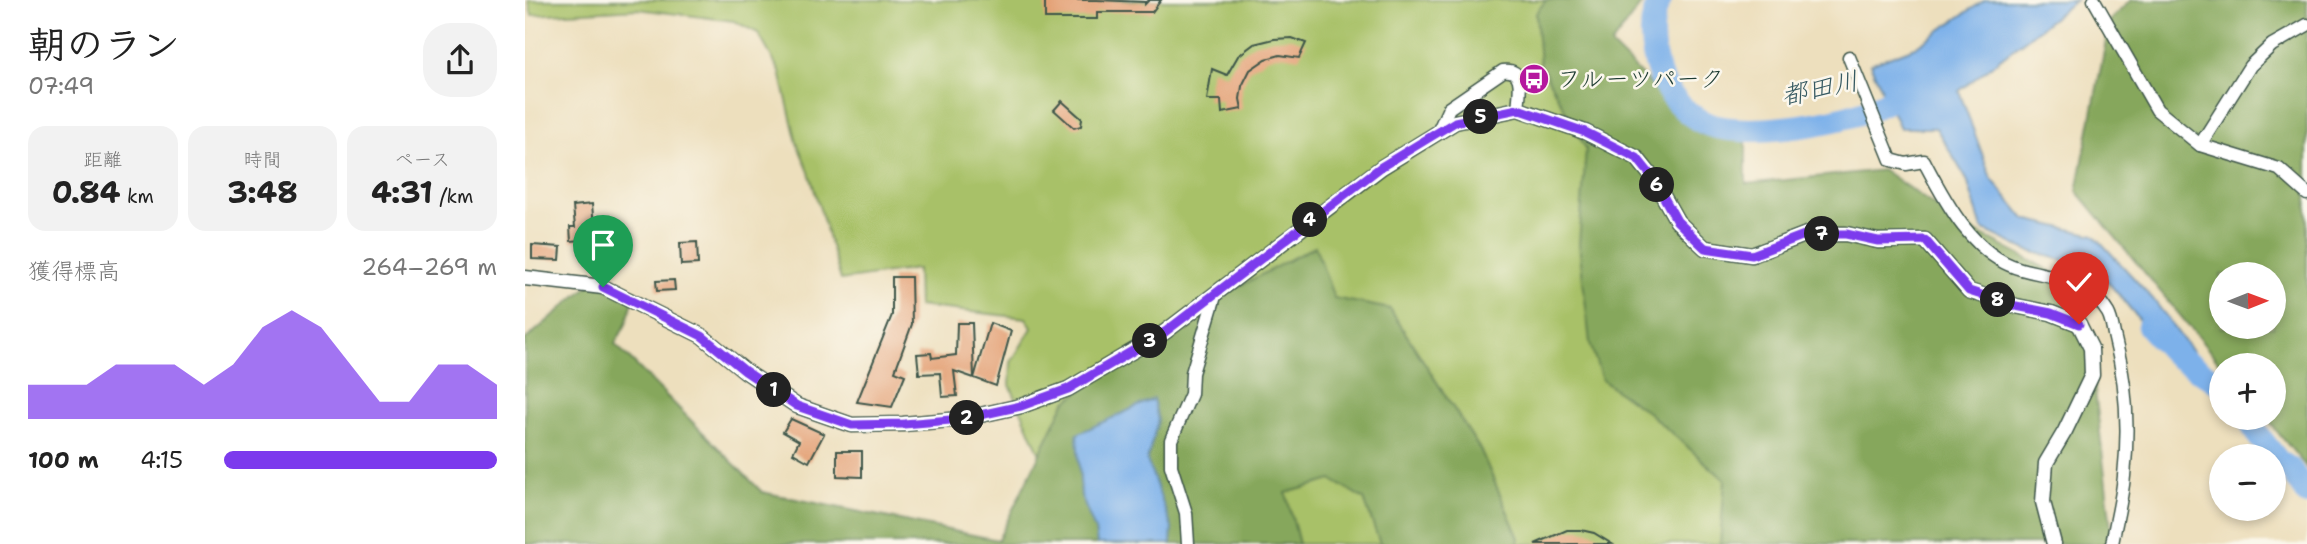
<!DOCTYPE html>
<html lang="ja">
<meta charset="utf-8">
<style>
:root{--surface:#fff;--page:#f2f2f2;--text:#222;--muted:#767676;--accent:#7c3aed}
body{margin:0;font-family:"Shantell Sans","Klee One",sans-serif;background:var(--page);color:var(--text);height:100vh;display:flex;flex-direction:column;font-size:26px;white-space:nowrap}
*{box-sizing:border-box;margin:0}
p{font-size:23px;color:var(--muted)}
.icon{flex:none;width:38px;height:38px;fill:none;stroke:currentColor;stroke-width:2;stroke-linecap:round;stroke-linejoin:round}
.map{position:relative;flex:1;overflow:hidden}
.details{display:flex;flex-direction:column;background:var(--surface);width:525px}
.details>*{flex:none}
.needle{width:46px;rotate:89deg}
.controls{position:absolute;left:1684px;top:262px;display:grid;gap:14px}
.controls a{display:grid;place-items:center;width:77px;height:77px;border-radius:50%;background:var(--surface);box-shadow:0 4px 10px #0003;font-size:35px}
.pin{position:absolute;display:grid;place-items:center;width:60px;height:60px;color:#fff;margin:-72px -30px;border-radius:50% 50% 50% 0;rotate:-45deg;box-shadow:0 0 7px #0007}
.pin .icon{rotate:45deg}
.km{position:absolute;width:35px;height:35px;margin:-18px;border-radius:50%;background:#222;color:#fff;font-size:19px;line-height:35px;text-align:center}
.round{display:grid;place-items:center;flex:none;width:74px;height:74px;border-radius:28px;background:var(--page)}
.head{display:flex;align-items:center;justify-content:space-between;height:119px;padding:0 28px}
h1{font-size:38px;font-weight:700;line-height:52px}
.figures{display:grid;grid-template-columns:repeat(3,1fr);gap:10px;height:119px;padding:7px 28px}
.figures div{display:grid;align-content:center;border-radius:18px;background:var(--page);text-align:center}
.figures b{font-size:30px;font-weight:700}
.figures small{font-size:19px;font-weight:400}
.figures p{font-size:19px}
.chart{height:196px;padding:14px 28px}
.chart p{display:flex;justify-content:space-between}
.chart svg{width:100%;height:126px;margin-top:7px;fill:var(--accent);opacity:.7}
ul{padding:0 28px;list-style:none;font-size:23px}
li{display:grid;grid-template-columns:112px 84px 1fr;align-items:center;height:52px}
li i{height:18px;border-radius:9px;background:var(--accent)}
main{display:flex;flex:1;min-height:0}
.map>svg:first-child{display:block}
.green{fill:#a8c167;stroke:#647f4e;stroke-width:2}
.forest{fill:#86a75c;stroke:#527248;stroke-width:2;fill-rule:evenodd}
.water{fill:#7db1ea;stroke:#4e778f;stroke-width:2}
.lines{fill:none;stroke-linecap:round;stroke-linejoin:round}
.river{stroke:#7db1ea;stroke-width:24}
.building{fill:#e4a277}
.minor-casing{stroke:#3e5549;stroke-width:15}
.tertiary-casing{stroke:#3e5549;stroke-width:17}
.minor{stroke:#fff;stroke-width:12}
.tertiary{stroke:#fff;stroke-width:14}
.route-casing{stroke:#fff;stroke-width:14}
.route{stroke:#7c3aed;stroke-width:9}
.labels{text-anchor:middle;stroke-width:5;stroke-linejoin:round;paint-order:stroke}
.poi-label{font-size:24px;fill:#1f3d34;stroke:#fbf7ec;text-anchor:start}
.water-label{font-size:26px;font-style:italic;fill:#365a62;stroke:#fbf7ec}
</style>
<main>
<section class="details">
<div class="head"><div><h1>朝のラン</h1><p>07:49</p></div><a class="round"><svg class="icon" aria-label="share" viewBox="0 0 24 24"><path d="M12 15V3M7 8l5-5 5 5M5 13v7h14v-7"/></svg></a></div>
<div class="figures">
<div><p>距離</p><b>0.84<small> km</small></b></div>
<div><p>時間</p><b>3:48</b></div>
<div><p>ペース</p><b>4:31<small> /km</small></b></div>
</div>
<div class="chart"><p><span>獲得標高</span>264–269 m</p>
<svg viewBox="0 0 160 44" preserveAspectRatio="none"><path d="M0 44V32L10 32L20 32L30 25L40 25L50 25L60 32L70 25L80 12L90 6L100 12L110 25L120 38L130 38L140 25L150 25L160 32V44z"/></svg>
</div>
<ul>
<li><b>100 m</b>4:15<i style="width:100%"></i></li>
</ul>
</section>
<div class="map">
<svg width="1782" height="544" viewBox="0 0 1782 544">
<rect width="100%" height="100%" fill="#fbf7ec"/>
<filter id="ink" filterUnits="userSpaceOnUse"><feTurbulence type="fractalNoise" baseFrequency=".0143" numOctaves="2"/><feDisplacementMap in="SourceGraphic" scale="14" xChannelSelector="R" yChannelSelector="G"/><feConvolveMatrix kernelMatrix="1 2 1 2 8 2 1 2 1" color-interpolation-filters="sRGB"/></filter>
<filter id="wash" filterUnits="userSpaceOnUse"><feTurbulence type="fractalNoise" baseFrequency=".00686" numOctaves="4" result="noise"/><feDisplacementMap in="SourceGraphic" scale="28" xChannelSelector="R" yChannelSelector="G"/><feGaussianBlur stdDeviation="1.57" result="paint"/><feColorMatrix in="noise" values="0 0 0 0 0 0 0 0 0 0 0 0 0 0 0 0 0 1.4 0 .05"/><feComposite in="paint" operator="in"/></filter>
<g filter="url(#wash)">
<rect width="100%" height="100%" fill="#eddfbd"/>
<!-- green -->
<path class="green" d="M3 0H1077L1071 18 1209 446 1203 544H510L515 454 485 385 486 362 507 328 501 318 393 306 392 269 316 280 284 172 272 143 255 72 233 33 209 21 113 9 7 15Z"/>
<!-- forest -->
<g class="forest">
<path d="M1021 0H1119L1086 45 1176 134 1221 137V184L1358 170 1437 225 1558 288 1588 544H1195L1200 480 1124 413 1077 380 1065 343 1054 244 1061 149 1015 64 1011 13Z"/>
<path d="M1606 0H1782V468L1741 418H1748V366H1697L1552 191 1585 20ZM1696 275H1748V327H1696Z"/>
<path d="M790 246 809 298 865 309 956 451 994 538 993 544H855L839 499 807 480 761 493 774 544H0V340L71 279 111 292 101 324 90 344 237 492 473 540 540 402 669 311Z"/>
</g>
<!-- water -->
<g class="water">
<path d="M1460 0H1551L1434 91 1466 178 1500 219 1569 235 1628 299 1682 372 1633 342 1573 270 1501 250 1457 229 1442 180 1411 128H1375L1345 64 1390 47Z"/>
<path d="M628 399 633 420 622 460 647 528 646 544H572L570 530 556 496 552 434Z"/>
</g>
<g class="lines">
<!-- river -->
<g class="river">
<path d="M1135 0C1123 21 1126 50 1134 73 1141 93 1160 114 1180 123 1217 139 1306 124 1343 110 1360 103 1376 94 1392 86"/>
<path d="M1624 326 1651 356 1696 384"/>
<path d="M1723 418 1733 435 1753 461 1765 469 1782 494"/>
</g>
</g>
<g id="blocks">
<!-- building -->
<g class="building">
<path d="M520 0H572L620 2V4L624 0H636L627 12H572V19H520Z"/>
<path d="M767 38 781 43 774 58 755 55 741 59 725 70 717 86 715 99 717 109 697 113 696 100H682L687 69 702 75 713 56 729 44 749 39Z"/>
<path d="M537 101 557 119 556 126 549 128 529 110Z"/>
<path d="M67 204 70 239 46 241 45 227H50L48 206Z"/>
<path d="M172 242 173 264 156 265 155 243Z"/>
<path d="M7 245 36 247 35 260 7 259Z"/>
<path d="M367 277H386L387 324 370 371 380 375 367 407 332 402 367 315Z"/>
<path d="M149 280 150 290 132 291 131 281Z"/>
<path d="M432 323H447L449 378 429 371 432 396 417 397 415 373 394 374 392 354 406 353 407 358 431 355Z"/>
<path d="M465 323 486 331 471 386 449 378Z"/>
<path d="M266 419 299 434 284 462 268 453 274 441 258 432Z"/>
<path d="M312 451H337V477L312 476Z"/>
<path d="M1042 530H1056L1069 533 1087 544H1010Z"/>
</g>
</g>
</g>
<g filter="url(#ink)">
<use href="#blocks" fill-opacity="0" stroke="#3e5549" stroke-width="2"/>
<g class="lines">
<!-- minor casing -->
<g class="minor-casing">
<g id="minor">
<path d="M1569 0 1632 110 1675 145 1754 169 1782 194"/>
<path d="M1324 57 1366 160 1381 164 1399 161C1420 201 1448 256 1496 269 1517 275 1537 276 1557 287 1567 293 1577 303 1583 313 1587 320 1588 331 1590 339 1602 384 1604 430 1599 476 1597 499 1591 521 1587 544"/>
<path d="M913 132 924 108 978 71C1001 68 994 94 993 109"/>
<path d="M1675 145 1725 66 1747 45 1782 25"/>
<path d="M663 544 661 513 646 466V440L666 394 667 373 690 296"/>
</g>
</g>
<!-- tertiary casing -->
<g class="tertiary-casing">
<path id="tertiary" d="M0 278 78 287 177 336 220 371 272 406 327 425 378 424 437 419 496 406 543 389 640 332 857 167 930 122 993 109 1060 132 1112 158 1128 178 1152 221 1180 248 1227 255 1282 234H1321L1353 241 1400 240 1444 291 1491 306 1526 313 1554 324 1566 348 1567 375 1540 431 1521 463 1518 502 1529 544"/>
</g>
<!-- minor -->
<use href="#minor" class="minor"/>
<!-- tertiary -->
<use href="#tertiary" class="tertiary"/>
</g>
</g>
<g class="lines" filter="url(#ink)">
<!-- route casing -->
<g class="route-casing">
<path id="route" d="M78 287 177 336 220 371 272 406 327 425 379 424 437 419 496 406 543 389 640 332 856 167 930 122 993 109 1060 132 1112 158 1128 178 1152 221 1180 248 1227 255 1282 234H1321L1353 241 1400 240 1444 291 1491 306 1526 313 1554 324"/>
</g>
<!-- route -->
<use href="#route" class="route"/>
</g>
<!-- icons -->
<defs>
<g id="bus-disc" transform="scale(1.575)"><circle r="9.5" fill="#b5179e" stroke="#fbf7ec"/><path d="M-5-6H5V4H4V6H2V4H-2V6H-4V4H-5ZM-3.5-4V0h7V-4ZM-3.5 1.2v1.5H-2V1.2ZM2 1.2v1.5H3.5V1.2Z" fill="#fff"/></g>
</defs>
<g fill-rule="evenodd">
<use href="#bus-disc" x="1009" y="79"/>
</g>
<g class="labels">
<!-- poi labels -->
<g class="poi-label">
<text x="1032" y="87">フルーツパーク</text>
</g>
<!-- water labels -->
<g class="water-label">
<text transform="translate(1295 88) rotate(-12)" y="9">都田川</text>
</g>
</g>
</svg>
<div class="controls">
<a><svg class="needle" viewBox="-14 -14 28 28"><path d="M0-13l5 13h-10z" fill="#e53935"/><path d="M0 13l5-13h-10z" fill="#767676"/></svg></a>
<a>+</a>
<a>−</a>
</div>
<div class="pin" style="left:78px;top:287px;background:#1e9e55"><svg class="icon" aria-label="arrive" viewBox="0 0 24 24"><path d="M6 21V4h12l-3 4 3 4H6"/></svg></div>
<div class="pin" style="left:1554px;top:324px;background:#d93025"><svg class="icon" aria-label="check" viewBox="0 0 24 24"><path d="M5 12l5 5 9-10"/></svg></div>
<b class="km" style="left:249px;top:390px">1</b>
<b class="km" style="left:442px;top:418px">2</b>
<b class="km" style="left:625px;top:341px">3</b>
<b class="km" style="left:785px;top:220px">4</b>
<b class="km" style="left:956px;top:117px">5</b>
<b class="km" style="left:1132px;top:185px">6</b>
<b class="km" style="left:1297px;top:234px">7</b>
<b class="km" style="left:1473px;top:300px">8</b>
</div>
</main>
